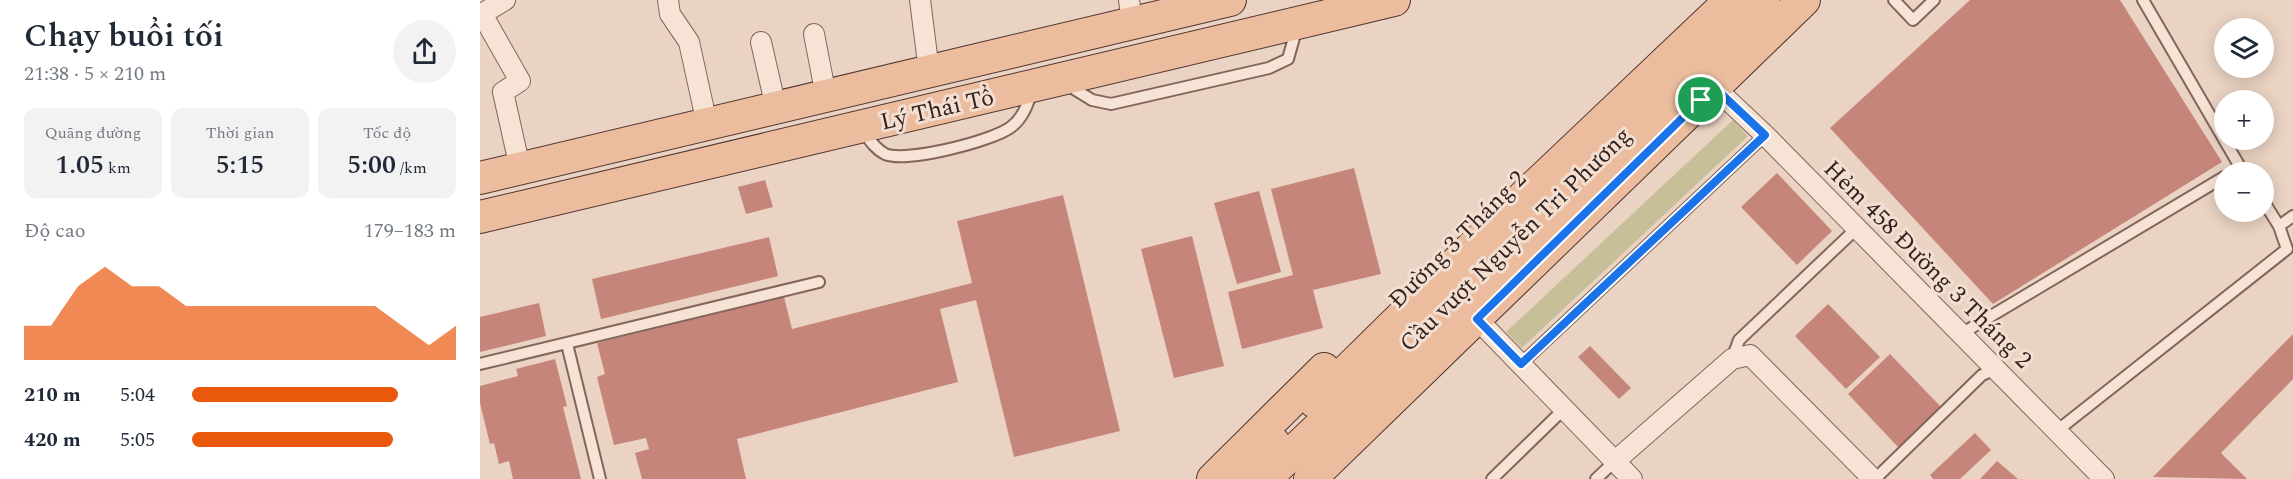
<!DOCTYPE html>
<html lang="vi">
<meta charset="utf-8">
<style>
:root{--surface:#fff;--page:#f2f2f3;--text:#1f2937;--muted:#747a83;--accent:#ea580c}
body{margin:0;font-family:Spectral,serif;background:var(--page);color:var(--text);height:100vh;display:flex;flex-direction:column;font-size:22px;white-space:nowrap}
*{box-sizing:border-box;margin:0}
p{font-size:20px;color:var(--muted)}
.icon{flex:none;width:33px;height:33px;fill:none;stroke:currentColor;stroke-width:2;stroke-linecap:round;stroke-linejoin:round}
.map{position:relative;flex:1;overflow:hidden}
.sheet{display:flex;flex-direction:column;background:var(--surface);width:480px}
.sheet>*{flex:none}
.tools{position:absolute;left:1734px;top:18px;display:grid;gap:12px}
.tools a{display:grid;place-items:center;width:60px;height:60px;border-radius:50%;background:var(--surface);box-shadow:0 3px 15px #0003;font-size:30px}
.pin{position:absolute;display:grid;place-items:center;width:51px;height:51px;color:#fff;margin:-26px;border:3px solid #fff;border-radius:50%;box-shadow:0 2px 6px #0007}
.round{display:grid;place-items:center;flex:none;width:63px;height:63px;border-radius:32px;background:var(--page)}
.head{display:flex;align-items:center;justify-content:space-between;height:102px;padding:0 24px}
h1{font-size:33px;font-weight:600;line-height:45px}
.metrics{display:grid;grid-template-columns:repeat(3,1fr);gap:9px;height:102px;padding:6px 24px}
.metrics div{display:grid;align-content:center;border-radius:12px;background:var(--page);text-align:center}
.metrics b{font-size:26px;font-weight:600}
.metrics small{font-size:16px;font-weight:400}
.metrics p{font-size:16px}
.chart{height:168px;padding:12px 24px}
.chart p{display:flex;justify-content:space-between}
.chart svg{width:100%;height:108px;margin-top:6px;fill:var(--accent);opacity:.7}
ul{padding:0 24px;list-style:none;font-size:20px}
li{display:grid;grid-template-columns:96px 72px 1fr;align-items:center;height:45px}
li i{height:15px;border-radius:8px;background:var(--accent)}
main{display:flex;flex:1;min-height:0}
.map>svg:first-child{display:block}
.green{fill:#c7bf98}
.building{fill:#c6857b}
.lines{fill:none;stroke-linecap:round;stroke-linejoin:round}
.lane-casing{stroke:#83655b;stroke-width:14}
.street-casing{stroke:#83655b;stroke-width:22}
.primary-casing{stroke:#51352f;stroke-width:34}
.lane{stroke:#f6e3d5;stroke-width:10}
.street{stroke:#f6e3d5;stroke-width:20}
.primary{stroke:#ebbc9d;stroke-width:32}
.route-casing{stroke:#fff;stroke-width:12}
.route{stroke:#1a73e8;stroke-width:8}
.labels{text-anchor:middle;stroke-width:6;stroke-linejoin:round;paint-order:stroke}
.street-label{font-size:24px;fill:#34221e;stroke:#f2dfd2}
</style>
<main>
<section class="sheet">
<div class="head"><div><h1>Chạy buổi tối</h1><p>21:38 · 5 × 210 m</p></div><a class="round"><svg class="icon" aria-label="share" viewBox="0 0 24 24"><path d="M12 15V3M7 8l5-5 5 5M5 13v7h14v-7"/></svg></a></div>
<div class="metrics">
<div><p>Quãng đường</p><b>1.05<small> km</small></b></div>
<div><p>Thời gian</p><b>5:15</b></div>
<div><p>Tốc độ</p><b>5:00<small> /km</small></b></div>
</div>
<div class="chart"><p><span>Độ cao</span>179–183 m</p>
<svg viewBox="0 0 160 44" preserveAspectRatio="none"><path d="M0 44V30L10 30L20 14L30 6L40 14L50 14L60 22L70 22L80 22L90 22L100 22L110 22L120 22L130 22L140 30L150 38L160 30V44z"/></svg>
</div>
<ul>
<li><b>210 m</b>5:04<i style="width:78%"></i></li>
<li><b>420 m</b>5:05<i style="width:76%"></i></li>
</ul>
</section>
<div class="map">
<svg width="1813" height="479" viewBox="0 0 1813 479">
<rect width="100%" height="100%" fill="#ead3c3"/>
<!-- green -->
<path class="green" d="M1253 120 1268 136 1042 348 1026 332Z"/>
<!-- building -->
<g class="building">
<path d="M1490 0H1640L1742 162 1513 304 1350 128Z"/>
<path d="M874 168 901 274 833 290 843 328 762 349 748 292 813 275 791 189Z"/>
<path d="M1297 173 1352 231 1317 265 1261 207Z"/>
<path d="M285 180 293 207 266 214 258 187Z"/>
<path d="M779 191 801 272 757 284 734 203Z"/>
<path d="M583 195 640 431 534 457 496 300 460 309 478 382 257 439 266 479H162L155 453 169 449 166 438 134 445 117 377 125 374 117 343 304 297 312 329 492 283 477 221Z"/>
<path d="M712 236 744 366 694 378 661 249Z"/>
<path d="M289 237 298 276 121 319 112 279Z"/>
<path d="M59 303 66 336 0 352V317Z"/>
<path d="M1348 304 1400 357 1366 389 1315 336Z"/>
<path d="M1813 334V379L1741 453 1767 479 1673 477Z"/>
<path d="M1110 346 1151 388 1139 399 1098 357Z"/>
<path d="M1410 354 1462 408 1420 449 1368 394Z"/>
<path d="M75 359 87 406 83 407 101 479H33L29 461 19 464 14 443 10 444 0 403V386L38 376 36 369Z"/>
<path d="M1495 433 1511 450 1480 479H1453L1450 475Z"/>
<path d="M1517 461 1538 479H1500Z"/>
</g>
<g class="lines">
<!-- lane casing -->
<g class="lane-casing">
<g id="lane">
<path d="M1414 0 1433 20 1454 0"/>
<path d="M1663 0 1763 172"/>
<path d="M586 84 612 100 631 104 789 68 808 59 817 27"/>
<path d="M382 130C388 138 395 149 405 154 426 163 513 141 531 127 543 118 547 105 552 92"/>
<path d="M1799 226 1813 216"/>
<path d="M1481 334 1744 177"/>
<path d="M87 344 120 479"/>
<path d="M1252 359 1259 340 1377 228"/>
<path d="M0 364 339 282"/>
<path d="M1041 364 1285 135"/>
<path d="M1578 430 1807 249 1799 226 1784 202"/>
<path d="M1012 479 1084 409"/>
<path d="M1116 479 1134 462"/>
<path d="M1395 479 1502 375 1516 369"/>
</g>
</g>
<!-- street casing -->
<g class="street-casing">
<g id="street">
<path d="M188 0 190 14 209 42 227 124"/>
<path d="M440 0 449 71"/>
<path d="M649 0 652 22"/>
<path d="M2 14 40 81 23 92 40 168"/>
<path d="M0 15 25 0"/>
<path d="M334 34 346 96"/>
<path d="M281 42 296 108"/>
<path d="M1234 87 1285 135 1624 479"/>
<path d="M997 319 1152 479"/>
<path d="M1134 462 1252 359 1270 355 1393 479"/>
</g>
</g>
<!-- primary casing -->
<g class="primary-casing">
<g id="primary">
<path d="M0 178 750 0"/>
<path d="M0 217 914 0"/>
<path d="M835 402 1038 202 1251 0"/>
<path d="M733 479 844 369"/>
<path d="M758 479 794 443"/>
<path d="M785 479 1284 0"/>
<path d="M830 479 1324 0"/>
</g>
</g>
<!-- lane -->
<use href="#lane" class="lane"/>
<!-- street -->
<use href="#street" class="street"/>
<!-- primary -->
<use href="#primary" class="primary"/>
</g>
<g class="lines">
<!-- route casing -->
<g class="route-casing">
<path id="route" d="M1234 87 1285 135 1041 364 997 319Z"/>
</g>
<!-- route -->
<use href="#route" class="route"/>
</g>
<g class="labels">
<!-- street labels -->
<g class="street-label">
<text transform="translate(457 109) rotate(-13)" y="8">Lý Thái Tổ</text>
<text transform="translate(977 239) rotate(-45)" y="8">Đường 3 Tháng 2</text>
<text transform="translate(1035 239) rotate(-44)" y="8">Cầu vượt Nguyễn Tri Phương</text>
<text transform="translate(1448 264) rotate(45)" y="8">Hẻm 458 Đường 3 Tháng 2</text>
</g>
</g>
</svg>
<div class="tools">
<a><svg class="icon" aria-label="layers" viewBox="0 0 24 24"><path d="M12 4l9 5-9 5-9-5zM3 14l9 5 9-5"/></svg></a>
<a>+</a>
<a>−</a>
</div>
<div class="pin" style="left:1221px;top:100px;background:#1e9e55"><svg class="icon" aria-label="arrive" viewBox="0 0 24 24"><path d="M6 21V4h12l-3 4 3 4H6"/></svg></div>
</div>
</main>
